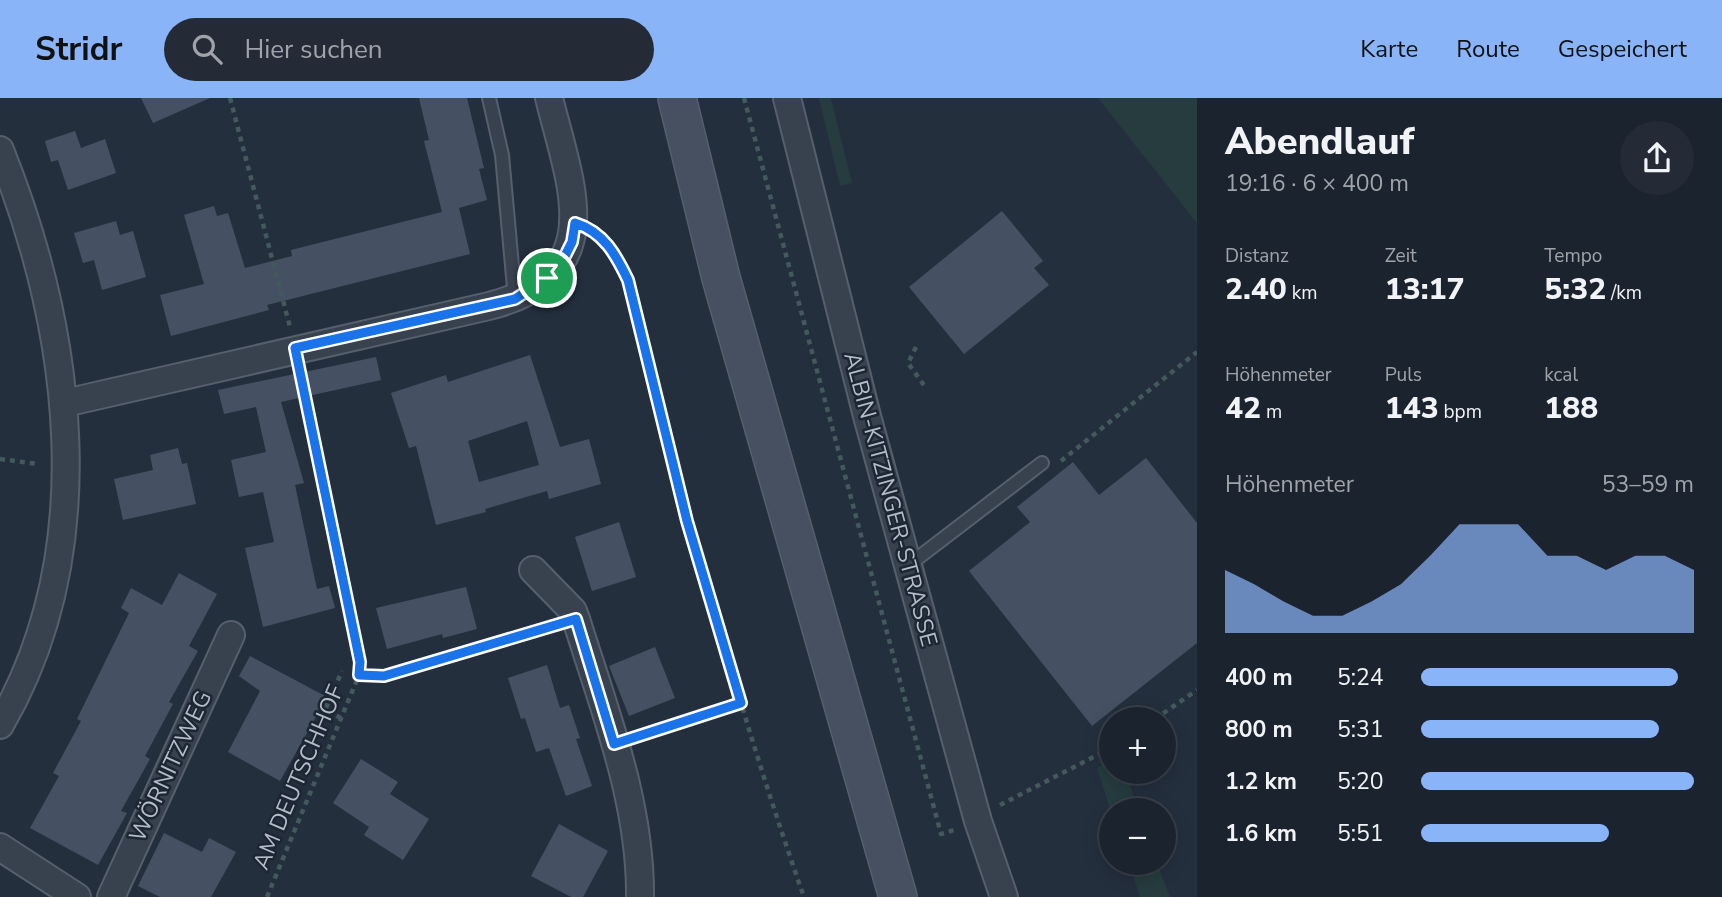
<!DOCTYPE html>
<html lang="de">
<meta charset="utf-8">
<style>
:root{--surface:#1b232e;--page:#242b36;--text:#f1f3f6;--muted:#a0a4aa;--line:#39404a;--accent:#8ab4f8}
body{margin:0;font-family:"Nunito Sans",sans-serif;background:var(--page);color:var(--text);height:100vh;display:flex;flex-direction:column;font-size:26px;white-space:nowrap}
*{box-sizing:border-box;margin:0}
p{font-size:23px;color:var(--muted)}
.icon{flex:none;width:38px;height:38px;fill:none;stroke:currentColor;stroke-width:2;stroke-linecap:round;stroke-linejoin:round}
.map{position:relative;flex:1;overflow:hidden}
.details{display:flex;flex-direction:column;background:var(--surface);width:525px}
.details>*{flex:none}
.buttons{position:absolute;left:1099px;top:609px;display:grid;gap:14px}
.buttons a{display:grid;place-items:center;width:77px;height:77px;border-radius:50%;background:var(--surface);box-shadow:0 4px 18px #0003,0 0 0 2px var(--line);font-size:35px}
.pin{position:absolute;display:grid;place-items:center;width:60px;height:60px;color:#fff;margin:-30px;border:4px solid #fff;border-radius:50%;box-shadow:0 2px 7px #0007}
.round{display:grid;place-items:center;flex:none;width:74px;height:74px;border-radius:37px;background:var(--page)}
.head{display:flex;align-items:center;justify-content:space-between;height:119px;padding:0 28px}
h1{font-size:38px;font-weight:800;line-height:52px}
.metrics{display:grid;grid-template-columns:repeat(3,1fr);gap:10px;height:119px;padding:7px 28px}
.metrics div{display:grid;align-content:center}
.metrics b{font-size:30px;font-weight:800}
.metrics small{font-size:19px;font-weight:400}
.metrics p{font-size:19px}
.chart{height:196px;padding:14px 28px}
.chart p{display:flex;justify-content:space-between}
.chart svg{width:100%;height:126px;margin-top:7px;fill:var(--accent);opacity:.7}
ul{padding:0 28px;list-style:none;font-size:23px}
li{display:grid;grid-template-columns:112px 84px 1fr;align-items:center;height:52px}
li i{height:18px;border-radius:9px;background:var(--accent)}
header{display:flex;align-items:center;gap:42px;box-sizing:border-box;height:98px;padding:0 35px;background:var(--accent);color:#111}
header strong{font-size:33px}
nav{display:flex;gap:38px;margin-inline-start:auto;font-size:24px}
.search{width:490px;height:63px;background:var(--page);display:flex;align-items:center;gap:18px;box-sizing:border-box;padding:0 24px;border-radius:38px;color:var(--muted);font-size:26px}
main{display:flex;flex:1;min-height:0}
.map>svg:first-child{display:block}
.green{fill:#263c3f}
.building{fill:#455162;fill-rule:evenodd}
.lines{fill:none;stroke-linecap:round;stroke-linejoin:round}
.service-casing{stroke:#565f6c;stroke-width:16}
.minor-casing{stroke:#565f6c;stroke-width:30}
.secondary-casing{stroke:#565f6c;stroke-width:40}
.path{stroke:#44595c;stroke-width:4.5;stroke-dasharray:5 5;stroke-linecap:butt}
.service{stroke:#38414e;stroke-width:12}
.minor{stroke:#38414e;stroke-width:26}
.secondary{stroke:#465061;stroke-width:37}
.route-casing{stroke:#fff;stroke-width:14}
.route{stroke:#1a73e8;stroke-width:9}
.labels{text-anchor:middle;stroke-width:5;stroke-linejoin:round;paint-order:stroke}
.street-label{font-size:23px;fill:#b4bcc9;stroke:#1d2633}
</style>
<header>
<strong>Stridr</strong>
<div class="search"><svg class="icon" aria-label="search" viewBox="0 0 24 24"><circle cx="10" cy="10" r="6"/><path d="M15 15l6 6"/></svg>Hier suchen</div>
<nav><a>Karte</a><a>Route</a><a>Gespeichert</a></nav>
</header>
<main>
<div class="map">
<svg width="1197" height="799" viewBox="0 0 1197 799">
<rect width="100%" height="100%" fill="#242f3e"/>
<!-- green -->
<g class="green">
<path d="M819 0H831L852 85 840 88Z"/>
<path d="M1098 0H1197V125Z"/>
<path d="M1111 662V674H1126L1138 712 1111 713 1097 670Z"/>
<path d="M1129 765H1157L1170 799H1140Z"/>
</g>
<!-- building -->
<g class="building">
<path d="M141 0H210L153 25Z"/>
<path d="M419 0H467L484 70 479 71 487 102 459 110 470 156 267 207 269 212 171 238 160 197 204 186 184 117 214 108 217 118 228 115 245 170 292 158 291 152 442 114 424 43 429 42Z"/>
<path d="M75 33 81 50 105 41 116 75 68 92 58 62 51 64 45 43Z"/>
<path d="M1002 113 1043 163 1034 170 1049 187 964 256 909 189Z"/>
<path d="M116 123 120 137 133 133 146 179 102 192 94 162 83 165 74 135Z"/>
<path d="M530 257 560 349 589 341 601 386 549 401 547 393 485 411 486 414 436 427 416 348 409 350 391 295 446 277 448 284ZM527 323 539 367 479 384 468 343Z"/>
<path d="M376 259 381 282 281 304 304 385 295 387 317 491 329 488 335 510 263 529 245 450 274 444 263 394 239 399 231 362 266 354 256 309 224 316 218 292Z"/>
<path d="M178 350 182 366 187 365 196 406 123 422 114 381 153 372 150 357Z"/>
<path d="M1146 360 1197 425V545L1092 628 969 473 1030 424 1017 409 1073 364 1099 397Z"/>
<path d="M619 424 636 479 592 493 575 439Z"/>
<path d="M179 475 217 496 189 548 198 553 169 604 173 606 145 658 150 661 121 713 127 715 98 767 30 730 59 678 53 675 81 623 77 621 129 515 121 510 131 490 162 507Z"/>
<path d="M466 489 477 531 443 540 442 536 387 551 376 510Z"/>
<path d="M655 549 675 600 629 618 609 568Z"/>
<path d="M250 558 327 599 280 683 228 654 260 593 239 578Z"/>
<path d="M547 567 560 610 569 607 580 640 576 641 592 688 566 698 549 650 536 654 525 620 521 621 508 580Z"/>
<path d="M361 661 398 684 390 696 429 721 403 762 364 737 369 729 333 705Z"/>
<path d="M559 726 608 753 583 799H571L531 778Z"/>
<path d="M164 735 202 754 209 740 236 754 211 799H160L138 788Z"/>
</g>
<g class="lines">
<!-- service casing -->
<g class="service-casing">
<g id="service">
<path d="M489 0 502 57 515 201"/>
<path d="M910 466 1042 365"/>
</g>
</g>
<!-- minor casing -->
<g class="minor-casing">
<g id="minor">
<path d="M787 0 867 318 978 723 1004 799"/>
<path d="M0 52C72 232 102 451 0 627"/>
<path d="M65 305 489 208C611 177 571 89 549 0"/>
<path d="M533 472 573 513 576 521C604 611 641 704 640 799"/>
<path d="M0 749 77 799"/>
<path d="M111 799 231 537"/>
</g>
</g>
<!-- secondary casing -->
<g class="secondary-casing">
<path id="secondary" d="M677 0 721 180 898 799"/>
</g>
<!-- path -->
<g class="path">
<path d="M230 0 290 229"/>
<path d="M744 0 941 736 954 732"/>
<path d="M596 136 616 157 628 182C679 390 733 597 804 799"/>
<path d="M916 249 908 265 926 290"/>
<path d="M0 361 38 366"/>
<path d="M1061 363 1197 254"/>
<path d="M359 577 384 578 551 530"/>
<path d="M341 620 325 612 342 573"/>
<path d="M1155 621 1197 592"/>
<path d="M639 640 741 605"/>
<path d="M1000 707 1111 650"/>
<path d="M267 799 359 577 360 564 300 275"/>
</g>
<!-- service -->
<use href="#service" class="service"/>
<!-- minor -->
<use href="#minor" class="minor"/>
<!-- secondary -->
<use href="#secondary" class="secondary"/>
</g>
<g class="lines">
<!-- route casing -->
<g class="route-casing">
<path id="route" d="M575 125C604 134 616 157 628 182L687 423 741 605 614 646 576 521 384 578 359 577 360 564 295 250 515 201 547 180 563 162 572 144Z"/>
</g>
<!-- route -->
<use href="#route" class="route"/>
</g>
<g class="labels">
<!-- street labels -->
<g class="street-label">
<text transform="translate(891 401) rotate(75)" y="8">ALBIN-KITZINGER-STRASSE</text>
<text transform="translate(170 668) rotate(-65)" y="8">WÖRNITZWEG</text>
<text transform="translate(298 679) rotate(-67)" y="8">AM DEUTSCHHOF</text>
</g>
</g>
</svg>
<div class="buttons">
<a>+</a>
<a>−</a>
</div>
<div class="pin" style="left:547px;top:180px;background:#1e9e55"><svg class="icon" aria-label="arrive" viewBox="0 0 24 24"><path d="M6 21V4h12l-3 4 3 4H6"/></svg></div>
</div>
<section class="details">
<div class="head"><div><h1>Abendlauf</h1><p>19:16 · 6 × 400 m</p></div><a class="round"><svg class="icon" aria-label="share" viewBox="0 0 24 24"><path d="M12 15V3M7 8l5-5 5 5M5 13v7h14v-7"/></svg></a></div>
<div class="metrics">
<div><p>Distanz</p><b>2.40<small> km</small></b></div>
<div><p>Zeit</p><b>13:17</b></div>
<div><p>Tempo</p><b>5:32<small> /km</small></b></div>
</div>
<div class="metrics">
<div><p>Höhenmeter</p><b>42<small> m</small></b></div>
<div><p>Puls</p><b>143<small> bpm</small></b></div>
<div><p>kcal</p><b>188</b></div>
</div>
<div class="chart"><p><span>Höhenmeter</span>53–59 m</p>
<svg viewBox="0 0 160 44" preserveAspectRatio="none"><path d="M0 44V22L10 27L20 33L30 38L40 38L50 33L60 27L70 17L80 6L90 6L100 6L110 17L120 17L130 22L140 17L150 17L160 22V44z"/></svg>
</div>
<ul>
<li><b>400 m</b>5:24<i style="width:94%"></i></li>
<li><b>800 m</b>5:31<i style="width:87%"></i></li>
<li><b>1.2 km</b>5:20<i style="width:100%"></i></li>
<li><b>1.6 km</b>5:51<i style="width:69%"></i></li>
</ul>
</section>
</main>
